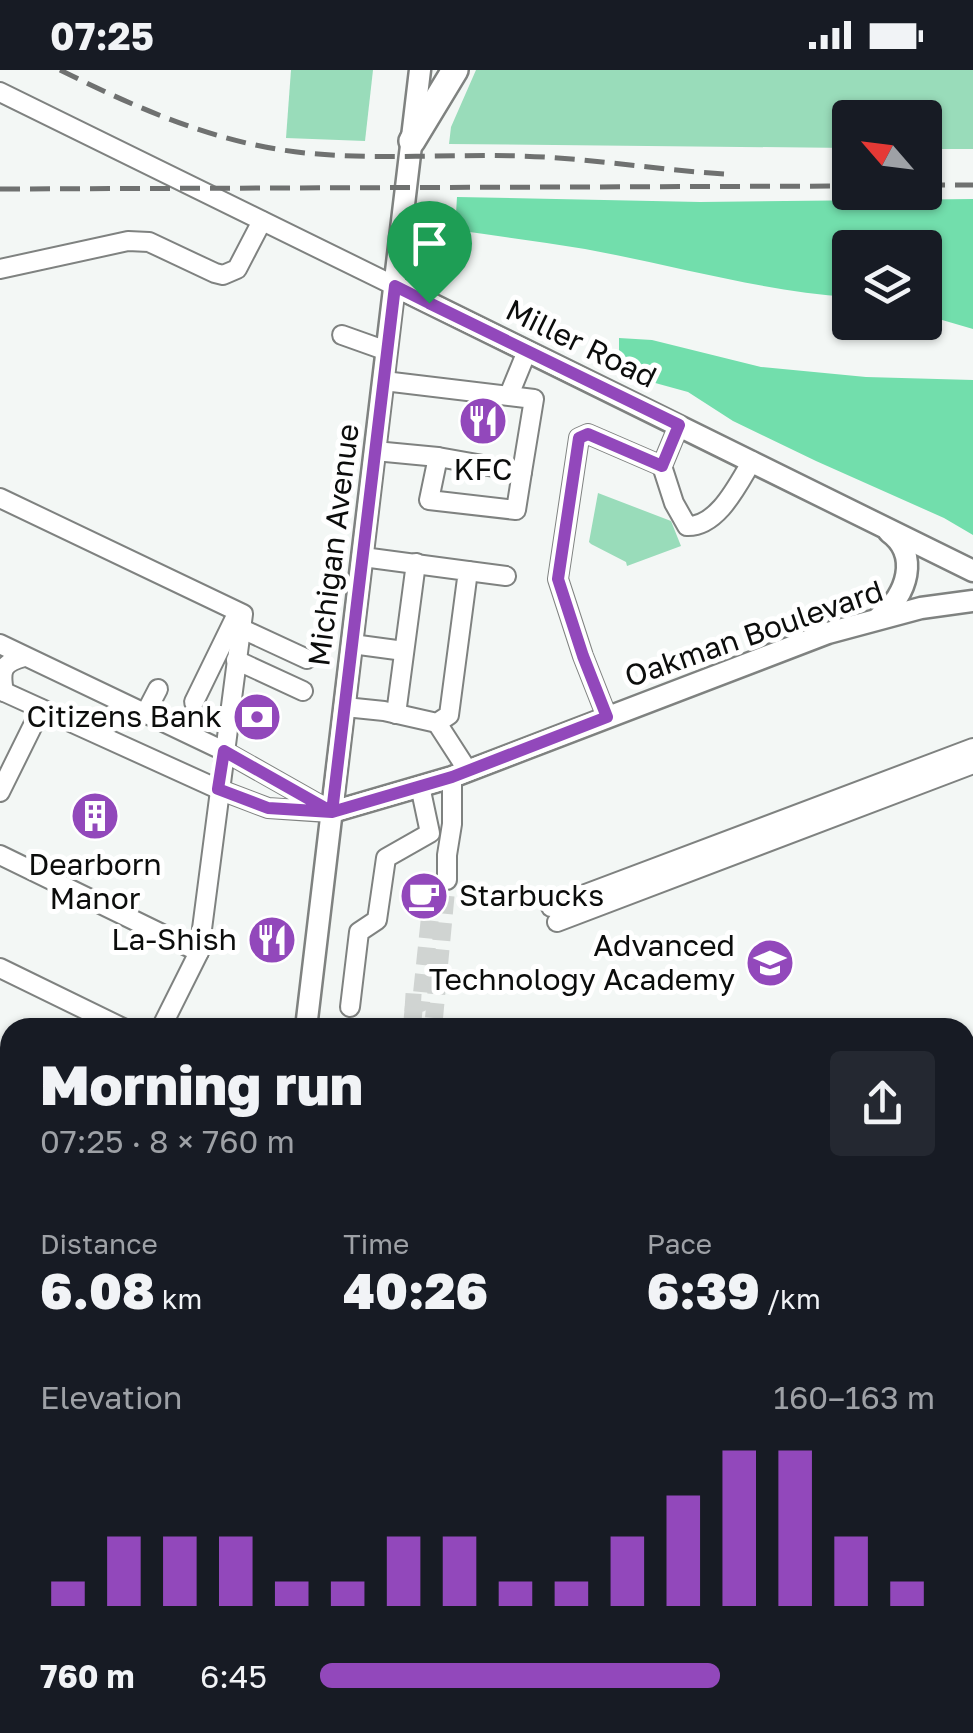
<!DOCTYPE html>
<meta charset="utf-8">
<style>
:root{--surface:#171b24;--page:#242831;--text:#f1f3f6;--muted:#9ea1a6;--accent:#9248bb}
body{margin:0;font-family:"Golos Text",sans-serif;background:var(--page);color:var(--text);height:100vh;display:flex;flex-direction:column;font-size:38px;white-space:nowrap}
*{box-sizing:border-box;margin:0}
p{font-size:32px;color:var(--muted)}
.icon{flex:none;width:55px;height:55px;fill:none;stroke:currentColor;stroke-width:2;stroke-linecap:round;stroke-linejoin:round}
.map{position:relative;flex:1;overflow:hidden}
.details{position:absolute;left:0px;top:948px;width:975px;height:718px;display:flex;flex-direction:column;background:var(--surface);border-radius:30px 30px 0 0;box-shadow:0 2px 8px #0004}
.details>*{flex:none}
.needle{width:65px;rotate:298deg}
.tools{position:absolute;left:832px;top:30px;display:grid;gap:20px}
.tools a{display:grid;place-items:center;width:110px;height:110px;border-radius:10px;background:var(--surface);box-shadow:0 2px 8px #0004;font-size:50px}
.pin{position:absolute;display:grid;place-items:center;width:85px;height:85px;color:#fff;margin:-102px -42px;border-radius:50% 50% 50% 0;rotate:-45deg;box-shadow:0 0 10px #0007}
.pin .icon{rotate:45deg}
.round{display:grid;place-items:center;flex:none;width:105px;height:105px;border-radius:10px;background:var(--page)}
.summary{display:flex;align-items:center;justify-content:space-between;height:170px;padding:0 40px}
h1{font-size:55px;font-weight:800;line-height:75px}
.metrics{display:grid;grid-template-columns:repeat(3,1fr);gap:15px;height:170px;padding:10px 40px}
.metrics div{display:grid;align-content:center}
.metrics b{font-size:50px;font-weight:800}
.metrics small{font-size:28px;font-weight:400}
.metrics p{font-size:28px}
.chart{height:280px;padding:20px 40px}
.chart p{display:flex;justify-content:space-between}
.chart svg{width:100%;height:180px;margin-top:10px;stroke:var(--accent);stroke-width:6}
ul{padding:0 40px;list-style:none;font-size:32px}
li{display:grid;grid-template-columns:160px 120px 1fr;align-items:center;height:75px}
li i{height:25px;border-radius:12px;background:var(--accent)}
.status{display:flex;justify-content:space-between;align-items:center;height:70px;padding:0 50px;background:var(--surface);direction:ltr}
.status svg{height:28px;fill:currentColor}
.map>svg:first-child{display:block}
.green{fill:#99dcba}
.forest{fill:#72deac}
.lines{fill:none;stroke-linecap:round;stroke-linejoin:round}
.minor-tunnel{stroke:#d0d4d2;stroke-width:18;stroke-dasharray:18 9;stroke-linecap:butt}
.minor-casing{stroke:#7f8280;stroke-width:22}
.major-casing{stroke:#7f8280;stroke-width:25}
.highway-casing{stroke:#7f8280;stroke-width:30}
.minor{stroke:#fff;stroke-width:18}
.major{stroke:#fff;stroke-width:20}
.highway{stroke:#fff;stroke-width:25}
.rail{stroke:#6f7170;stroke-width:5;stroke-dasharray:20 10;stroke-linecap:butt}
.route-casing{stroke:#fff;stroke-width:20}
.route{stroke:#9248bb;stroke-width:12}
.labels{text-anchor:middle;stroke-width:10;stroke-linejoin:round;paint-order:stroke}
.street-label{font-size:30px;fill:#0c0d0c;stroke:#fff}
.poi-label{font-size:30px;fill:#0c0d0c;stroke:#fff;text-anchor:end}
</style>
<div class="status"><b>07:25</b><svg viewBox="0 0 49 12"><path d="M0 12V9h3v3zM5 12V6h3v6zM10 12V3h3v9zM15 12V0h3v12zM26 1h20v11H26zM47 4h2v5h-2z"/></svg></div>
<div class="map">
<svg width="973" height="1663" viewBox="0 0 973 1663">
<rect width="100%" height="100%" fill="#f3f7f5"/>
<!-- green -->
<g class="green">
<path d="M291 0H373L365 71 286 68Z"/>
<path d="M476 0H973V79H925V48H850V78L449 74 451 57Z"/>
<path d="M598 423 671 451 681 476 627 496 626 492 591 474 589 472Z"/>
</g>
<!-- forest -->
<g class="forest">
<path d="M457 127 700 132 973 129V259L925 245V178H850V227C760 221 673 195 585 179 542 172 498 166 455 160Z"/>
<path d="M619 268 652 270 761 297 866 307 973 310V465L944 448 816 391 733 351 688 322 648 311 619 294Z"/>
</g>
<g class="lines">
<!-- minor-tunnel -->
<g class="minor-tunnel">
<path d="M405 932 421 933 434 809"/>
<path d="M404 945 434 948 447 810"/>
</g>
<!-- minor casing -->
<g class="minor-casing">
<g id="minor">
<path d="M0 22 395 216"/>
<path d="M0 199 128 171 149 172 215 203 223 205 237 199 262 151"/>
<path d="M342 265 387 281"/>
<path d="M509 325 527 281"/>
<path d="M679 355 662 396 674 433 687 456C718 457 738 414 752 391"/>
<path d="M375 381 438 387 522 402 534 329 384 311"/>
<path d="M438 387 429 430 516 440 522 402"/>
<path d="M0 428 243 544 199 882 161 958"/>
<path d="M468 501 506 506"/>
<path d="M240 558 307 589"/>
<path d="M0 574 224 681 332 742"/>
<path d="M352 574 404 581"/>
<path d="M236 590 303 621"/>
<path d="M0 620 218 719 268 738 326 742"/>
<path d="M4 622C0 600 2 593 24 587"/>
<path d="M194 632 234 550"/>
<path d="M345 637 384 641 437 653 449 645 468 501 363 487"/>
<path d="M145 644 158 619"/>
<path d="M396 644 416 493"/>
<path d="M607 647 583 586 558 509 579 368 588 364 662 396"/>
<path d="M437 653 468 701"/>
<path d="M0 722 41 639"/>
<path d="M0 785 199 882"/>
<path d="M447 810V785L452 754V707"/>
<path d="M551 837 973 678"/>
<path d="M557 852 973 694"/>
<path d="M0 898 123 958"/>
<path d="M350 937 359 862 377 850 386 788 430 763 420 716"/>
<path d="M0 1008 10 1012"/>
<path d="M0 1129 10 1134"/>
<path d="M0 1400 10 1405"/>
<path d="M965 1570 973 1574"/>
<path d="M359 1655 376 1663"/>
<path d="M852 1655 868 1663"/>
<path d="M104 1663 105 1655"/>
<path d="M338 1663 339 1655"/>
<path d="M969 1663 973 1655"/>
</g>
</g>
<!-- major casing -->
<g class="major-casing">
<g id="major">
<path d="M395 216 973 501"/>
<path d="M880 546C907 526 920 484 889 462"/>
<path d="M332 742 452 707 828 563 921 538 973 531"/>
<path d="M306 958 420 0"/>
<path d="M225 1663 226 1655"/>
</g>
</g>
<!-- highway casing -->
<g class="highway-casing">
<path id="highway" d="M412 71 455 0"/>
</g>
<!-- minor -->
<use href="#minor" class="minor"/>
<!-- major -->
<use href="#major" class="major"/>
<!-- highway -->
<use href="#highway" class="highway"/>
<!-- rail -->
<g class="rail">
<path d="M60 0C139 39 217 74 306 83 377 90 449 84 520 86 589 88 657 100 726 104"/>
<path d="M925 115H973"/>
<path d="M0 119 850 116"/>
</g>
</g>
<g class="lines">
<!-- route casing -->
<g class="route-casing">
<path id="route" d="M429 233 395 216 332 742 268 738 218 719 224 681 332 742 452 707 607 647 583 586 558 509 579 368 588 364 662 396 679 355 429 233"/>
</g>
<!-- route -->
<use href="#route" class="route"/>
</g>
<!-- icons -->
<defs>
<g id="restaurant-disc" transform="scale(2.5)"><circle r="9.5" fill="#9248bb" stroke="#fff"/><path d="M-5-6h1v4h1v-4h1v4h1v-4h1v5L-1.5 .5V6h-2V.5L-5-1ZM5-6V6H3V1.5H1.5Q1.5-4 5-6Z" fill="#fff"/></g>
<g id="bank-disc" transform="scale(2.5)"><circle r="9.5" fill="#9248bb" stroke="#fff"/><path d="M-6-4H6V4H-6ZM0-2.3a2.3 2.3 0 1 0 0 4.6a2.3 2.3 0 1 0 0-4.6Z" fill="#fff"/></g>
<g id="building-disc" transform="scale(2.5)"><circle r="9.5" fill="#9248bb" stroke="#fff"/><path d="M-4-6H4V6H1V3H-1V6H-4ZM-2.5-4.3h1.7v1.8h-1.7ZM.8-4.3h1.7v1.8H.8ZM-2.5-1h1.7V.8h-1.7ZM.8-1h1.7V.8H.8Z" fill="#fff"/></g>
<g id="cafe-disc" transform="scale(2.5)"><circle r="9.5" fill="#9248bb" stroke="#fff"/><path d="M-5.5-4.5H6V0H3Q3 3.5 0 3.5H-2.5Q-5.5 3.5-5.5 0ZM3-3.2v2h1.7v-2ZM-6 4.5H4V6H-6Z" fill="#fff"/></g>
<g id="school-disc" transform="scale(2.5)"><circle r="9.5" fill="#9248bb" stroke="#fff"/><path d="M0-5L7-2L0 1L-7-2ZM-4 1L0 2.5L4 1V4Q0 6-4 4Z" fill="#fff"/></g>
</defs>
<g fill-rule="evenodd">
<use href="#restaurant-disc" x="483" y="351"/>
<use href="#bank-disc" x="257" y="647"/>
<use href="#building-disc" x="95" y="746"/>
<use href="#cafe-disc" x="424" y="826"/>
<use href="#restaurant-disc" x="272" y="870"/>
<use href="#school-disc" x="770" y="893"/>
</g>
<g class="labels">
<!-- street labels -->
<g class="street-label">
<text transform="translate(581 274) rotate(26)" y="10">Miller Road</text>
<text transform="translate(334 475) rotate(-83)" y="10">Michigan Avenue</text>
<text transform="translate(754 564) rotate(-19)" y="10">Oakman Boulevard</text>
</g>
<!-- poi labels -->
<g class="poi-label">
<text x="483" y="410" text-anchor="middle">KFC</text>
<text x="222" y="657">Citizens Bank</text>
<text x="95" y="805" text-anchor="middle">Dearborn<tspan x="95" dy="34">Manor</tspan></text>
<text x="459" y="836" text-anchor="start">Starbucks</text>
<text x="237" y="880">La-Shish</text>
<text x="735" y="886">Advanced<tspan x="735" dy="34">Technology Academy</tspan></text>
</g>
</g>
</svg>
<div class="tools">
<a><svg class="needle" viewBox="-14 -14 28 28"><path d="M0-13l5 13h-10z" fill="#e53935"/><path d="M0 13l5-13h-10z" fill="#9ea1a6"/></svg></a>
<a><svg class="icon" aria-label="layers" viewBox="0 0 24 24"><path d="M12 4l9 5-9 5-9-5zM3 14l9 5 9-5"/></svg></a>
</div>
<div class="pin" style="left:429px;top:233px;background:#1e9e55"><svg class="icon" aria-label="arrive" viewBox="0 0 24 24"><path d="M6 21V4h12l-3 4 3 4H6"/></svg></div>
<section class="details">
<div class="summary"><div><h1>Morning run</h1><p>07:25 · 8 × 760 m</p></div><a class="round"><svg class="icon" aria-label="share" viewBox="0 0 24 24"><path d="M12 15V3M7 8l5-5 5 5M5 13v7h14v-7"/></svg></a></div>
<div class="metrics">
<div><p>Distance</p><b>6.08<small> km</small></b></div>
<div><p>Time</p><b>40:26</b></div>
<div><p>Pace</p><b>6:39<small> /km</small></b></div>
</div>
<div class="chart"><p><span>Elevation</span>160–163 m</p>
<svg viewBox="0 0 160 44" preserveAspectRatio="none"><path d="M5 44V38M15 44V27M25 44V27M35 44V27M45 44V38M55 44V38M65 44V27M75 44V27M85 44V38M95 44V38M105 44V27M115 44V17M125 44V6M135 44V6M145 44V27M155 44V38"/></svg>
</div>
<ul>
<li><b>760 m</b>6:45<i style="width:65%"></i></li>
</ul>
</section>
</div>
